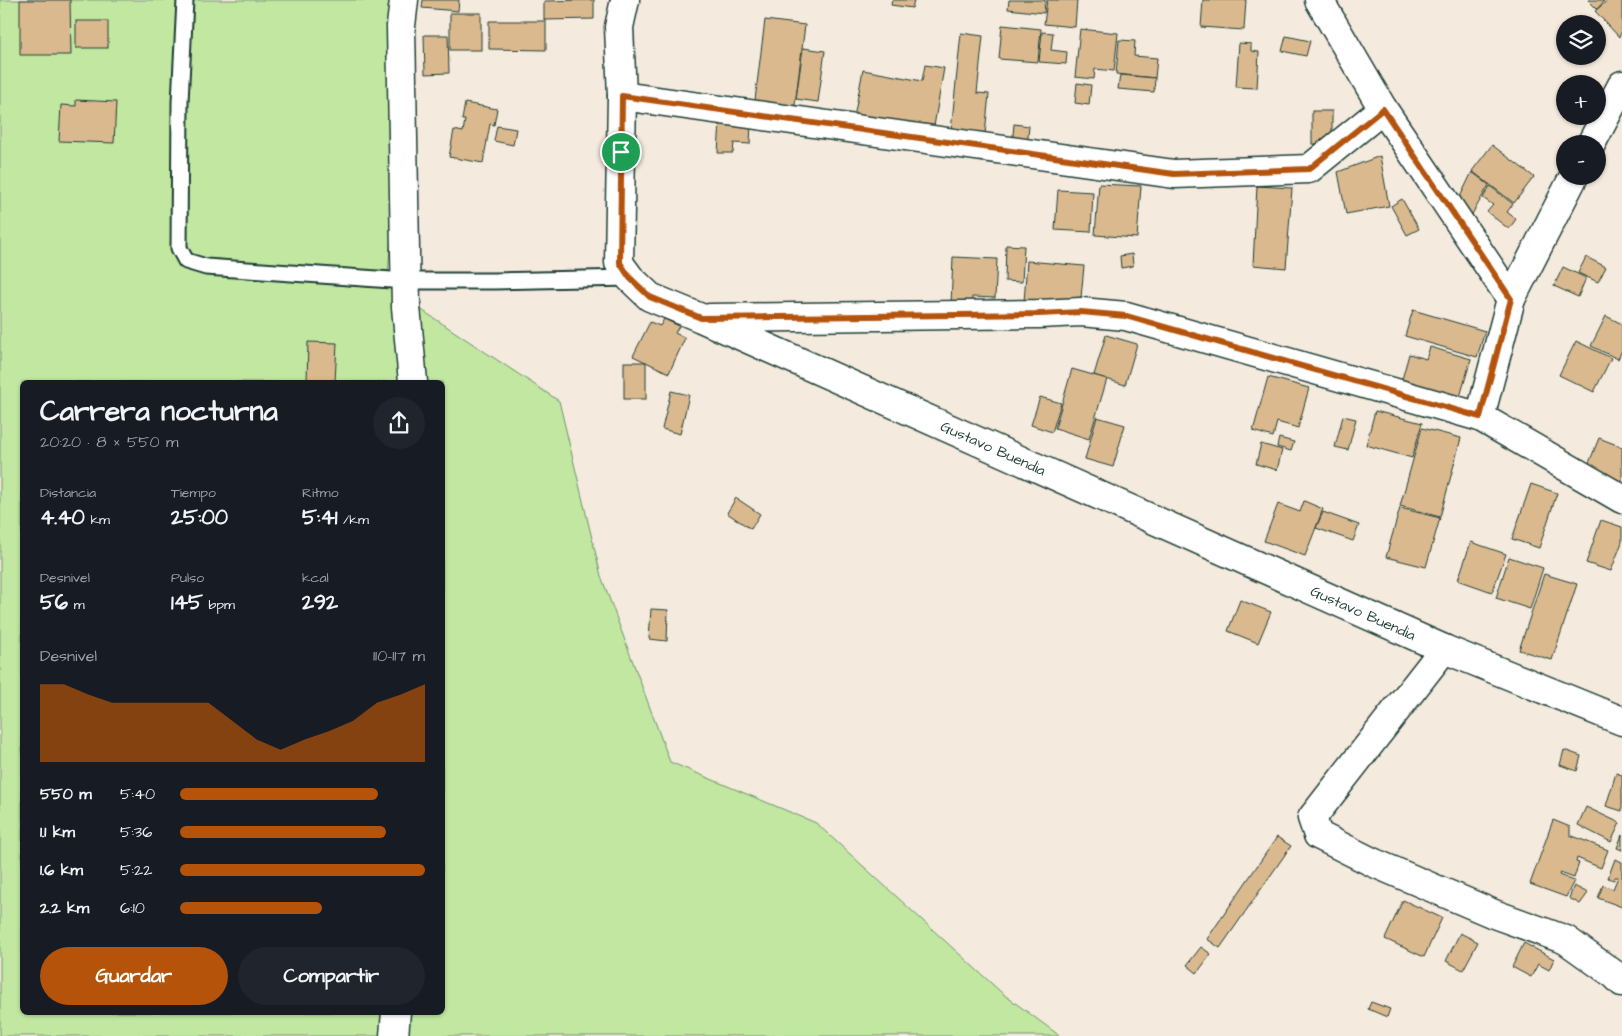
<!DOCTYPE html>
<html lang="es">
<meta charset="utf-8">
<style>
:root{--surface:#171b24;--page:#20242c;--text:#f1f3f6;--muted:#9ea1a6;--accent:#b45309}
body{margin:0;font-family:"Architects Daughter",sans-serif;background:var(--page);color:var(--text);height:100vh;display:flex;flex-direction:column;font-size:19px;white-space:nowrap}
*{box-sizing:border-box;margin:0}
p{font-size:16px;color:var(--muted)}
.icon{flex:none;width:28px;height:28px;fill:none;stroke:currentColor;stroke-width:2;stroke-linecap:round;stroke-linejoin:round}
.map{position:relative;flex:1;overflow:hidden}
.details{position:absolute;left:20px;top:380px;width:425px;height:635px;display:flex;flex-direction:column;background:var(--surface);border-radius:8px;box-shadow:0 1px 4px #0004}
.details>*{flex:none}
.tools{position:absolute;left:1556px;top:15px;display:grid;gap:10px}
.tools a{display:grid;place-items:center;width:50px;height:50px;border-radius:50%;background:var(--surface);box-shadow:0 1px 4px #0004;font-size:25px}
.pin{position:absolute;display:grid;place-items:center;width:42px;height:42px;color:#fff;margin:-21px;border:2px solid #fff;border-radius:50%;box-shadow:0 1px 5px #0007}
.round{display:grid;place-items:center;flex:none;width:52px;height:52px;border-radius:26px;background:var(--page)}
.overview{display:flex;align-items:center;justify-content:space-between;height:85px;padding:0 20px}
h1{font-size:28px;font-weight:700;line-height:38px}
.stats{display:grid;grid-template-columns:repeat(3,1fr);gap:8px;height:85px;padding:5px 20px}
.stats div{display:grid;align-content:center}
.stats b{font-size:21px;font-weight:700}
.stats small{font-size:14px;font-weight:400}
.stats p{font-size:14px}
.chart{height:140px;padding:10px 20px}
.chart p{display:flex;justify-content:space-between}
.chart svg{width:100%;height:90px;margin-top:5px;fill:var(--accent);opacity:.7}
.cta{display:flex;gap:10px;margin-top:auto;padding:10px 20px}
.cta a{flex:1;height:58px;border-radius:30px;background:var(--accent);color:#fff;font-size:20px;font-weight:700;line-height:58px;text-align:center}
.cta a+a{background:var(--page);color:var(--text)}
ul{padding:0 20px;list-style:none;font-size:16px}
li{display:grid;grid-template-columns:80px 60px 1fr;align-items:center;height:38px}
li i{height:12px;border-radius:6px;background:var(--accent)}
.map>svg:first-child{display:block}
.green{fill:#c1e7a1;stroke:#70926a;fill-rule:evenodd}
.building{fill:#dbb98e;stroke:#1f3d34}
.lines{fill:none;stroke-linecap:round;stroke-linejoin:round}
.lane-casing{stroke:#1f3d34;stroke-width:19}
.street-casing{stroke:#1f3d34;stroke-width:31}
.lane{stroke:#fff;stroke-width:15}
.street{stroke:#fff;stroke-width:28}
.route-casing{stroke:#fff;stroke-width:10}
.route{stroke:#b45309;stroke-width:6}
.labels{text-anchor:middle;stroke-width:5;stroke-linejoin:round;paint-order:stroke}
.street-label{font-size:15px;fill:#1f3d34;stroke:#fff}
</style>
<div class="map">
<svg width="1622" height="1036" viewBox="0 0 1622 1036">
<rect width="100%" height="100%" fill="#f4eadd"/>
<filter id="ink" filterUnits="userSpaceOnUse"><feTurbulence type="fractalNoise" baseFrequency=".02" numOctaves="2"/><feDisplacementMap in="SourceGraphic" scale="10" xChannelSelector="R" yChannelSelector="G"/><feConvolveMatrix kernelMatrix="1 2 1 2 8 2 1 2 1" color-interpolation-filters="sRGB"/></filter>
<g filter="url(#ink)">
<!-- green -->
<path class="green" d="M0 0H409L387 287 559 401 601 576 670 762 816 823 1003 994 1060 1036H0ZM22 382H442V1012H22Z"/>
<!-- building -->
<g class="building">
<path d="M20 0H70L71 55H20Z"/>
<path d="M423 0H459L458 11 422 8Z"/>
<path d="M594 0V19L544 20V1Z"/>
<path d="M892 0H914L912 8 891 5Z"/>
<path d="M1009 0H1045L1044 13 1008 9Z"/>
<path d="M1047 0H1077L1075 27 1044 24Z"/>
<path d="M1203 0H1246L1244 30 1201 27Z"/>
<path d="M1588 0H1603L1604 1 1597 9Z"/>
<path d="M1608 0H1622V31L1619 37 1595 11Z"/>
<rect x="450" y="13" width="31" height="37"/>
<path d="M765 20 805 25 794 113 754 108Z"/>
<rect x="76" y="21" width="32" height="27"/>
<path d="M489 21H546V50L489 49Z"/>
<path d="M1002 25 1041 29 1038 62 999 59Z"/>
<path d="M1080 29 1118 33 1114 71 1095 69 1094 79 1075 77Z"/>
<path d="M1042 32 1053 33 1051 50 1067 52 1066 64 1039 62Z"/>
<path d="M961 33 983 36 977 93 989 94 985 134 951 131Z"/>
<path d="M424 35H448L449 73 425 74Z"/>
<path d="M1286 36 1310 41 1306 56 1282 51Z"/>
<path d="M1119 40 1135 41 1134 56 1157 58 1155 78 1116 74Z"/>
<path d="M1239 43 1251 44V51L1259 52 1257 88 1236 87Z"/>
<path d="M803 48 825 51 818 102 796 99Z"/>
<path d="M925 65 944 68 933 132 854 117 863 70 922 81Z"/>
<path d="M1120 75 1155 78 1154 92 1118 89Z"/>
<path d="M1077 83 1091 85 1089 105 1075 103Z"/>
<path d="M76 100 116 102 114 143 59 141 61 105 76 106Z"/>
<path d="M465 103 497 109 494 125 490 124 483 163 449 157 454 130 463 132 465 120H462Z"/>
<rect x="1312" y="111" width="20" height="33"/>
<path d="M720 121 751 123 750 144 734 143 733 153H718Z"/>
<path d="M1014 124 1029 126 1027 148 1012 146Z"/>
<path d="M497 126 516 129 513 145 494 141Z"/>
<path d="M1492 145 1534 177 1514 203 1472 171Z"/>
<path d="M1380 156 1389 206 1346 214 1338 172Z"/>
<path d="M1472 172 1489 185 1471 216 1459 199Z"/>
<path d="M1099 184 1141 186 1137 238 1095 235Z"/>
<path d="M1257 186 1292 188 1286 268 1253 265Z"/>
<path d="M1490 186 1513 204 1507 212 1516 219 1509 229 1487 212 1493 205 1483 198Z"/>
<path d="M1058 190 1093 192 1091 232 1055 230Z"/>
<path d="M1402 199 1419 229 1407 235 1391 206Z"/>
<path d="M1006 245 1024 246 1022 282 1005 281Z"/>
<path d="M1132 254 1133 266 1121 268 1120 256Z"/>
<path d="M953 257 997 259 995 298 972 297 971 306 951 305Z"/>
<path d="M1586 257 1606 267 1598 282 1578 273Z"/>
<path d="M1027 261 1084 266 1080 308 1024 302Z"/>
<path d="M1563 267 1586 278 1578 297 1554 286Z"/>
<path d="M1413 310 1485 331 1477 357 1405 336Z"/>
<path d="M1606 316 1622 324V350L1618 359 1591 346Z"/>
<path d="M664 319 679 326 675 333 685 338 669 373 633 356 650 322 660 326Z"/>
<path d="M1106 335 1137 344 1125 385 1094 375Z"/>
<path d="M1576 341 1611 358 1594 392 1559 375Z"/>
<path d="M308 342 337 343 335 382H307Z"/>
<path d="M1430 347 1471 359 1457 407 1401 383 1409 354 1426 359Z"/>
<rect x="624" y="362" width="22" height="37"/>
<path d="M1072 369 1107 379 1089 439 1055 428Z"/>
<path d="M1268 377 1309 388 1298 428 1277 422 1273 437 1253 431Z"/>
<path d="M671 391 689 395 680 434 662 429Z"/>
<path d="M1040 397 1061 403 1052 432 1031 425Z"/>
<path d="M1375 411 1422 423 1412 458 1366 445Z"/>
<path d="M1343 416 1356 419 1348 450 1335 447Z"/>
<path d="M1097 417 1125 425 1113 467 1085 459Z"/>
<path d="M1422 428 1461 438 1440 517 1400 506Z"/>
<path d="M1279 438 1294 442 1291 451 1277 447Z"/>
<path d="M1599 438 1622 447V482L1587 468Z"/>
<path d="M1261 444 1282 450 1277 470 1256 464Z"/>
<path d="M1531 484 1557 493 1539 548 1512 539Z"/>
<path d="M736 498 760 514 751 529 727 513Z"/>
<path d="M1304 501 1323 509 1305 556 1264 541 1278 504 1300 512Z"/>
<path d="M1400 508 1440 518 1426 567 1386 557Z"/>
<path d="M1323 512 1359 525 1353 541 1316 528Z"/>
<path d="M1601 520 1622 527V542L1611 571 1586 563Z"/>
<path d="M1471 542 1506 554 1492 592 1458 580Z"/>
<path d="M1509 557 1543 568 1530 609 1496 598Z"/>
<path d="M1544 574 1577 584 1552 660 1519 650Z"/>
<path d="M1240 600 1271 612 1258 643 1228 631Z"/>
<path d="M651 609 668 610 667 641 649 639Z"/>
<path d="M1564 750 1581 756 1577 771 1560 765Z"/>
<path d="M1616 773 1622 775V811L1606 806Z"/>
<path d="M1586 807 1620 823 1611 842 1578 825Z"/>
<path d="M1553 820 1570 827V835L1608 850 1601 868 1577 858 1576 862 1579 863 1574 878 1560 873 1559 875 1574 881 1566 897 1530 884Z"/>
<path d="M1622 835V850L1617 848Z"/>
<path d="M1277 837 1291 846 1220 948 1207 939Z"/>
<path d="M1615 859 1622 862V907L1598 898 1603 885 1613 889 1618 877H1615L1614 880 1608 878Z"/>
<path d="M1574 886 1588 893 1580 904 1569 898Z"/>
<path d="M1403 900 1442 918 1424 957 1385 939Z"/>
<path d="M1460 933 1478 942 1463 970 1446 961Z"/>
<path d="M1524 943 1554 959 1549 970 1538 964 1531 977 1512 967Z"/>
<path d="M1201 947 1211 954 1197 973 1187 965Z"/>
<path d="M1371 1002 1390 1009 1387 1017 1368 1009Z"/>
</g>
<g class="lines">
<!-- lane casing -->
<g class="lane-casing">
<path id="lane" d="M185 0 180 102 179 248 186 261 206 267 406 281H495L630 278"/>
</g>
<!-- street casing -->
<g class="street-casing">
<g id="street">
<path d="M404 0 401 26 406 307 413 382"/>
<path id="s1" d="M625 0 619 27 622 96 619 263 630 278 650 297 701 318 1444 649 1622 721"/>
<path d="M1319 0 1383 109 1511 299"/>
<path d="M622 96 1174 174 1309 169 1383 109"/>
<path d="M1591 144 1622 85"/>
<path d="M710 318 1039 314 1081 312 1126 316 1480 417 1622 499"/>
<path d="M1480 417 1511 299 1574 176"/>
<path d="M1444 649 1312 818 1318 835 1372 862 1494 914 1566 940 1615 975 1622 982"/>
<path d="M394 1036 396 1012"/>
</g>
</g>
<!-- lane -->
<use href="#lane" class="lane"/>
<!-- street -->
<use href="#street" class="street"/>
</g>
</g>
<g class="lines" filter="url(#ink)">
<!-- route casing -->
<g class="route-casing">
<path id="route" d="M622 96 1174 174 1309 169 1383 109 1511 299 1480 417 1126 316 1081 312 1039 314 701 318 650 297 630 278 620 263Z"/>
</g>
<!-- route -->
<use href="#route" class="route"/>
</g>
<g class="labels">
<!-- street labels -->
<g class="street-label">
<text dy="5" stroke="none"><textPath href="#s1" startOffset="685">Gustavo Buendia</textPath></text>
<text dy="5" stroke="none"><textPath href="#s1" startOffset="1090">Gustavo Buendia</textPath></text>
</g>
</g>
</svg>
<div class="tools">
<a><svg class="icon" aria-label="layers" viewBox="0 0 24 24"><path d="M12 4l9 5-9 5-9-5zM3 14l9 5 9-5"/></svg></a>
<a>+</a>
<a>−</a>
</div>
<div class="pin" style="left:621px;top:152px;background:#1e9e55"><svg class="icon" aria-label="arrive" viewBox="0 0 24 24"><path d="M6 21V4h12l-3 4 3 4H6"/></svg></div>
<section class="details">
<div class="overview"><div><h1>Carrera nocturna</h1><p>20:20 · 8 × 550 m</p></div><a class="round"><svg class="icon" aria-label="share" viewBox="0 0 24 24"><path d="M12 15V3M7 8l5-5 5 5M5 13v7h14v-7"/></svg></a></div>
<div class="stats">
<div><p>Distancia</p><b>4.40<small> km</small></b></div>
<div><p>Tiempo</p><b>25:00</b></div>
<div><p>Ritmo</p><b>5:41<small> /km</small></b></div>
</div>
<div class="stats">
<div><p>Desnivel</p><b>56<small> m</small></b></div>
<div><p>Pulso</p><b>145<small> bpm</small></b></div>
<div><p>kcal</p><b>292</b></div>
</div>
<div class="chart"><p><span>Desnivel</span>110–117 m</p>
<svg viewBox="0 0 160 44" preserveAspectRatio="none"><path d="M0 44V6L10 6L20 11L30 15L40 15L50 15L60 15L70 15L80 24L90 33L100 38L110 33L120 29L130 24L140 15L150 11L160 6V44z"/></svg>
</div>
<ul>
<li><b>550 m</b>5:40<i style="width:81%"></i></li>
<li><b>1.1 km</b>5:36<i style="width:84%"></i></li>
<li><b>1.6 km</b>5:22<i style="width:100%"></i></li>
<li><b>2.2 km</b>6:10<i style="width:58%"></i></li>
</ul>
<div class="cta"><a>Guardar</a><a>Compartir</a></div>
</section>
</div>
